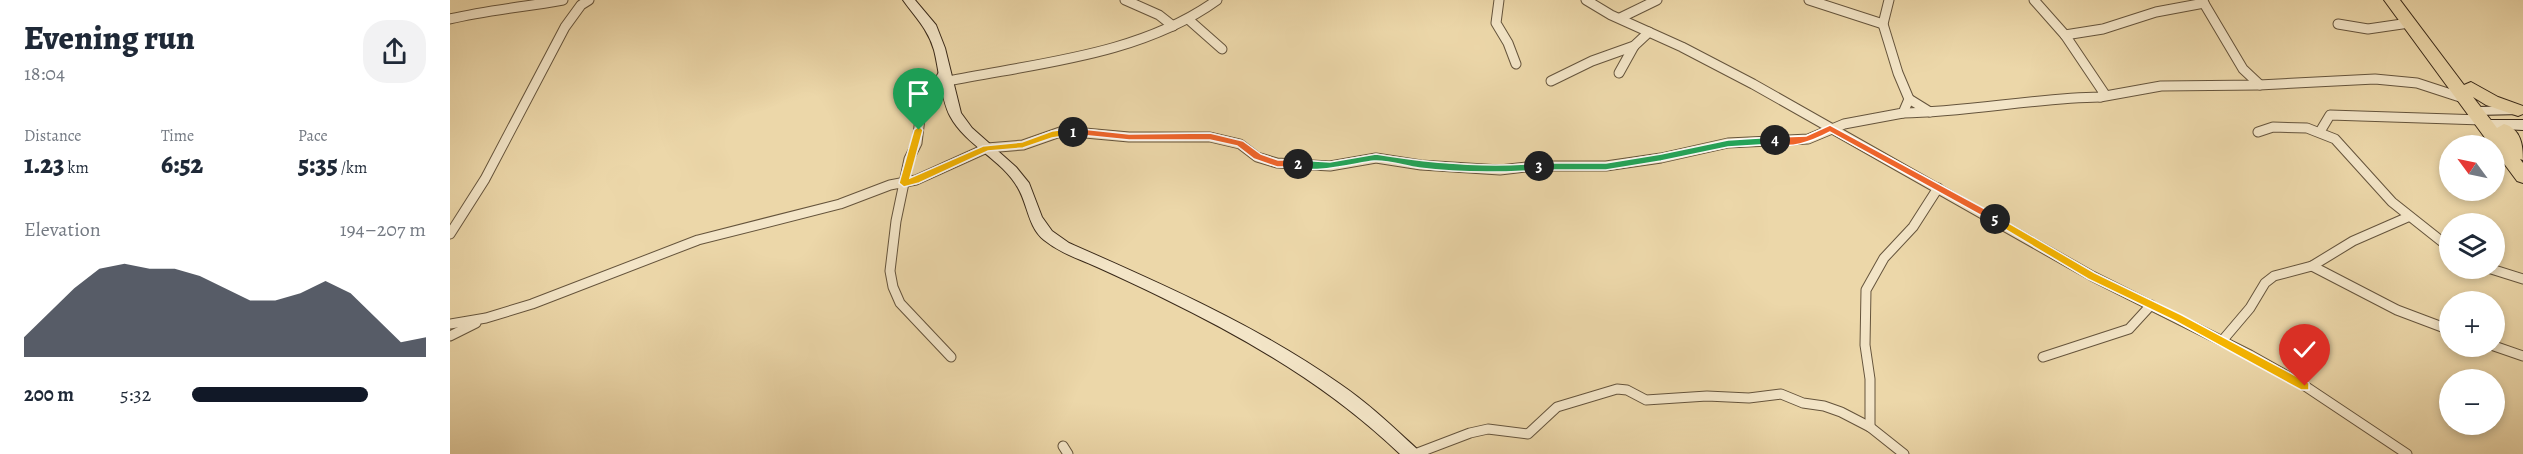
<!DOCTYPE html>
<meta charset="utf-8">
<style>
:root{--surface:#fff;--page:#f2f2f3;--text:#1f2937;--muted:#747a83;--accent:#111827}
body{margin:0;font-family:Alegreya,serif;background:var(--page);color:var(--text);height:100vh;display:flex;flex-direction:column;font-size:22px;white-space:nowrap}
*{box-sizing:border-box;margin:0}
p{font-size:20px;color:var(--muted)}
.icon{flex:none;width:33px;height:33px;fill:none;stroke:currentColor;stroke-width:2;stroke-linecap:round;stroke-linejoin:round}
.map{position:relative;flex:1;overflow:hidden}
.side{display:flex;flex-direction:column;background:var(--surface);width:450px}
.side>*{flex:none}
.needle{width:39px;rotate:303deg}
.buttons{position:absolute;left:1989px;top:135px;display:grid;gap:12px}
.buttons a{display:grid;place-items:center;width:66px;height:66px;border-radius:50%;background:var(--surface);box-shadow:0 3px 9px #0003;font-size:30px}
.pin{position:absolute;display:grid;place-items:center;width:51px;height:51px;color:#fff;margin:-62px -26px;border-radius:50% 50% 50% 0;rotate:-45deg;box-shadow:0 0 6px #0007}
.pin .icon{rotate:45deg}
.km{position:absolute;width:30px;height:30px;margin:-15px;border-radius:50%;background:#222;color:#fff;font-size:16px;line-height:30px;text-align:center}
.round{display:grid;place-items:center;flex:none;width:63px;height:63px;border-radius:24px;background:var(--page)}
.headline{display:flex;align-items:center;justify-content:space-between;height:102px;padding:0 24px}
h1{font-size:33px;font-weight:800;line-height:45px}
.metrics{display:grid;grid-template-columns:repeat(3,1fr);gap:9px;height:102px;padding:6px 24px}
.metrics div{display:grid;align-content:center}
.metrics b{font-size:26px;font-weight:800}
.metrics small{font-size:16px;font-weight:400}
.metrics p{font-size:16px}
.chart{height:168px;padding:12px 24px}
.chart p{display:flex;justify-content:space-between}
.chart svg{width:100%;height:108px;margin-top:6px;fill:var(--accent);opacity:.7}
ul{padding:0 24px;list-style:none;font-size:20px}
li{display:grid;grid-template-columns:96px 72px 1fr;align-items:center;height:45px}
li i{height:15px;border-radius:8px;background:var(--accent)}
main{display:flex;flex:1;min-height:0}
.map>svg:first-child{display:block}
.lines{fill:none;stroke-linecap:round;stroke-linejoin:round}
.street-casing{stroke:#65543c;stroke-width:11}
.secondary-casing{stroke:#382818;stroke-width:2}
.highway-casing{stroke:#382818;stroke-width:2}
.street{stroke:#f3e5c7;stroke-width:9}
.secondary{fill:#f3e5c7;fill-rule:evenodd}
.highway{fill:#ecd7a9;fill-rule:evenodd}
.split-1{fill:#f5b400;stroke:#fff;stroke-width:1.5}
.split-2{fill:#f0652b;stroke:#fff;stroke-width:1.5}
.split-3{fill:#22a559;stroke:#fff;stroke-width:1.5}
.split-4{fill:#22a559;stroke:#fff;stroke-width:1.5}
.split-5{fill:#f0652b;stroke:#fff;stroke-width:1.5}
.split-6{fill:#f5b400;stroke:#fff;stroke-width:1.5}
</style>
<main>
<section class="side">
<div class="headline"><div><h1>Evening run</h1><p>18:04</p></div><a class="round"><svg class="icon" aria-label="share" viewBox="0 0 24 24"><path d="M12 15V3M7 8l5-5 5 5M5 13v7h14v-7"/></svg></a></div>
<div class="metrics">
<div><p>Distance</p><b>1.23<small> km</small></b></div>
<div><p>Time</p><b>6:52</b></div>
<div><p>Pace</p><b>5:35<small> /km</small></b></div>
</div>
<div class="chart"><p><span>Elevation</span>194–207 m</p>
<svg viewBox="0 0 160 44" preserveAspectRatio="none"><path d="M0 44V36L10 26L20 16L30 8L40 6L50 8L60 8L70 11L80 16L90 21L100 21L110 18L120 13L130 18L140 28L150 38L160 36V44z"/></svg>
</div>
<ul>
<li><b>200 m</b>5:32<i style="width:75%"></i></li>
</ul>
</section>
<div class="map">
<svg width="2073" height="454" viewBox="0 0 2073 454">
<rect width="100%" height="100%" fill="#ecd7a9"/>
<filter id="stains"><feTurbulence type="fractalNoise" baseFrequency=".00333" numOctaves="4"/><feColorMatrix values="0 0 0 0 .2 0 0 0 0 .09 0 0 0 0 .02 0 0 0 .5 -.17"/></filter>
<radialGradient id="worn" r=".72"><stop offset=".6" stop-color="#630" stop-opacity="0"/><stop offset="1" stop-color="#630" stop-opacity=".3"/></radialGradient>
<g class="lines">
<!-- street casing -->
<g class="street-casing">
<g id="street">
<path d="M675 0 709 15 723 26"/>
<path d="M1049 0 1046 23 1058 43 1066 64"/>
<path d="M1136 0 1161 15 1232 47 1303 84 1642 276 1800 355 1855 386 1957 454"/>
<path d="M1359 0 1433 24"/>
<path d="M1752 0 1793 69 1810 85"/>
<path d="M1170 18 1207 0"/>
<path d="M0 19C37 10 75 7 113 0"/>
<path d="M738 19 772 49"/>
<path d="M1888 24 1918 29 1959 23"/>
<path d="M1615 35 1653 29 1706 12 1754 3"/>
<path d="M495 71 471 110 467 143 459 159 446 221 440 271 443 287 450 303 501 357"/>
<path d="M1169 73 1184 46"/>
<path d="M498 81C588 63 691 55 767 0"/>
<path d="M1101 81 1142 61 1184 46 1199 32"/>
<path d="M1650 97 1711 86 1809 85 1925 79 1967 83 2013 98"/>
<path d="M1459 99 1480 112"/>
<path d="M1453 113C1519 112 1584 98 1650 97L1654 93 1615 35 1584 0"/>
<path d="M1871 130 1880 115 2032 120"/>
<path d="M1808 132 1823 127 1857 128 1885 139 1942 202 2000 248"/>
<path d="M0 234 35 179 115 27 131 5 139 0"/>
<path d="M1862 266 1947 310 2000 330"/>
<path d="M2038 268 2073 279"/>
<path d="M0 324 36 318 82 304 248 240 390 204 440 185 466 180 537 148 573 145 613 131 679 137H760L790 144 807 157 827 163 880 166 926 158 971 165 1050 170 1084 166H1156L1211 158 1278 143 1358 139 1394 124 1453 113 1459 99 1448 73 1433 24 1439 0"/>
<path d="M0 336 26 323"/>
<path d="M1772 341 1800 308 1815 283 1824 276 1862 266 1903 241 1958 217"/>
<path d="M2044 346 2073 356"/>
<path d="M1593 357 1679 329 1701 305"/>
<path d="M1420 427V379L1415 345 1416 290 1434 258 1463 227 1488 188"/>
<path d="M613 446 618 454"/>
<path d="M965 454 1020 433 1038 429 1078 434 1107 407 1167 389 1177 390 1196 400 1257 396 1299 398 1331 394 1353 403 1374 406 1391 412 1420 427 1454 454"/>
</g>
</g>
<!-- secondary casing -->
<g class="secondary-casing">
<g id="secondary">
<path d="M453 0H465L486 25 495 48 511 113 522 128 566 167 579 183 592 217 602 231 619 243C712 284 806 325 890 384 918 403 942 426 967 449L969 454H950C880 387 799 340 713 298 691 287 669 277 647 267 629 259 610 253 594 240 578 227 578 205 568 188 552 159 516 146 500 116 491 99 489 69 484 50 478 29 465 17 453 0Z"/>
<path d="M2073 106V114L2025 115 2019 111 2025 107Z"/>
<path d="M2035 120H2073V130L2031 128 2029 125Z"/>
</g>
</g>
<!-- highway casing -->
<g class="highway-casing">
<path id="highway" d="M1934 0H1950L2014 85 2021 82 2048 97 2073 106V114L2068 116 2036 105 2023 97 2047 128 2054 124C2071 129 2073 145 2073 160L2070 159 2073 163V183L2067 181 2044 150V146H2041Z"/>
</g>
<!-- street -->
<use href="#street" class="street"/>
<!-- secondary -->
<use href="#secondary" class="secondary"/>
<!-- highway -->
<use href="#highway" class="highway"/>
</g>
<!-- split-1 -->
<path class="split-1" d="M469 126 473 130 460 178 533 146 572 142 602 131 623 128 628 132 627 134 602 138 573 148 538 151 469 183 454 187 449 183 464 130Z"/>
<!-- split-2 -->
<path class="split-2" d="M623 128 679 134 760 133 793 141 811 154 828 160H848L852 164 848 167H827L804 159 787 146 760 140H679L620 134V129Z"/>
<!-- split-3 -->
<path class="split-3" d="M926 154C980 163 1034 168 1089 163L1094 166 1089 170C1050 173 1009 173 969 168 955 166 938 160 924 161 905 163 857 177 843 164L848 160 880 162Z"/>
<!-- split-4 -->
<path class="split-4" d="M1325 137 1330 140 1325 144 1278 147 1211 161 1156 170H1089L1085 166 1089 163H1156L1211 154 1278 140Z"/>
<!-- split-5 -->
<path class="split-5" d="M1380 125 1548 216V221H1541L1380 132C1365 140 1335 153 1320 140L1325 137 1356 136Z"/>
<!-- split-6 -->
<path class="split-6" d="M1545 215 1645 273 1732 315 1859 383V390H1851L1725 321 1638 279 1541 221V216Z"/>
<rect width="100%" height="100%" filter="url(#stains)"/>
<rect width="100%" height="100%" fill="url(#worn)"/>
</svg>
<div class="buttons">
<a><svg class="needle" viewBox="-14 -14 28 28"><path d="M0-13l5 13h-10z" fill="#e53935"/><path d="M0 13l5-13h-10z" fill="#747a83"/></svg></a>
<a><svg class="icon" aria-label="layers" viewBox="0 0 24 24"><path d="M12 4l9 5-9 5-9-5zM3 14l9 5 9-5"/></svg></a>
<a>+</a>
<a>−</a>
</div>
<div class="pin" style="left:469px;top:130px;background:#1e9e55"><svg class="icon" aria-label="arrive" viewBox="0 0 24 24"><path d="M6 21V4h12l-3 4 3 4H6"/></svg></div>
<div class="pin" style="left:1855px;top:386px;background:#d93025"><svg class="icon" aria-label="check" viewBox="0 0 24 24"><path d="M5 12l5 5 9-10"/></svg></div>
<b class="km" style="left:623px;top:132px">1</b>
<b class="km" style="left:848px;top:164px">2</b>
<b class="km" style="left:1089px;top:166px">3</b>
<b class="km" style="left:1325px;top:140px">4</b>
<b class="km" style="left:1545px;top:219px">5</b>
</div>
</main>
